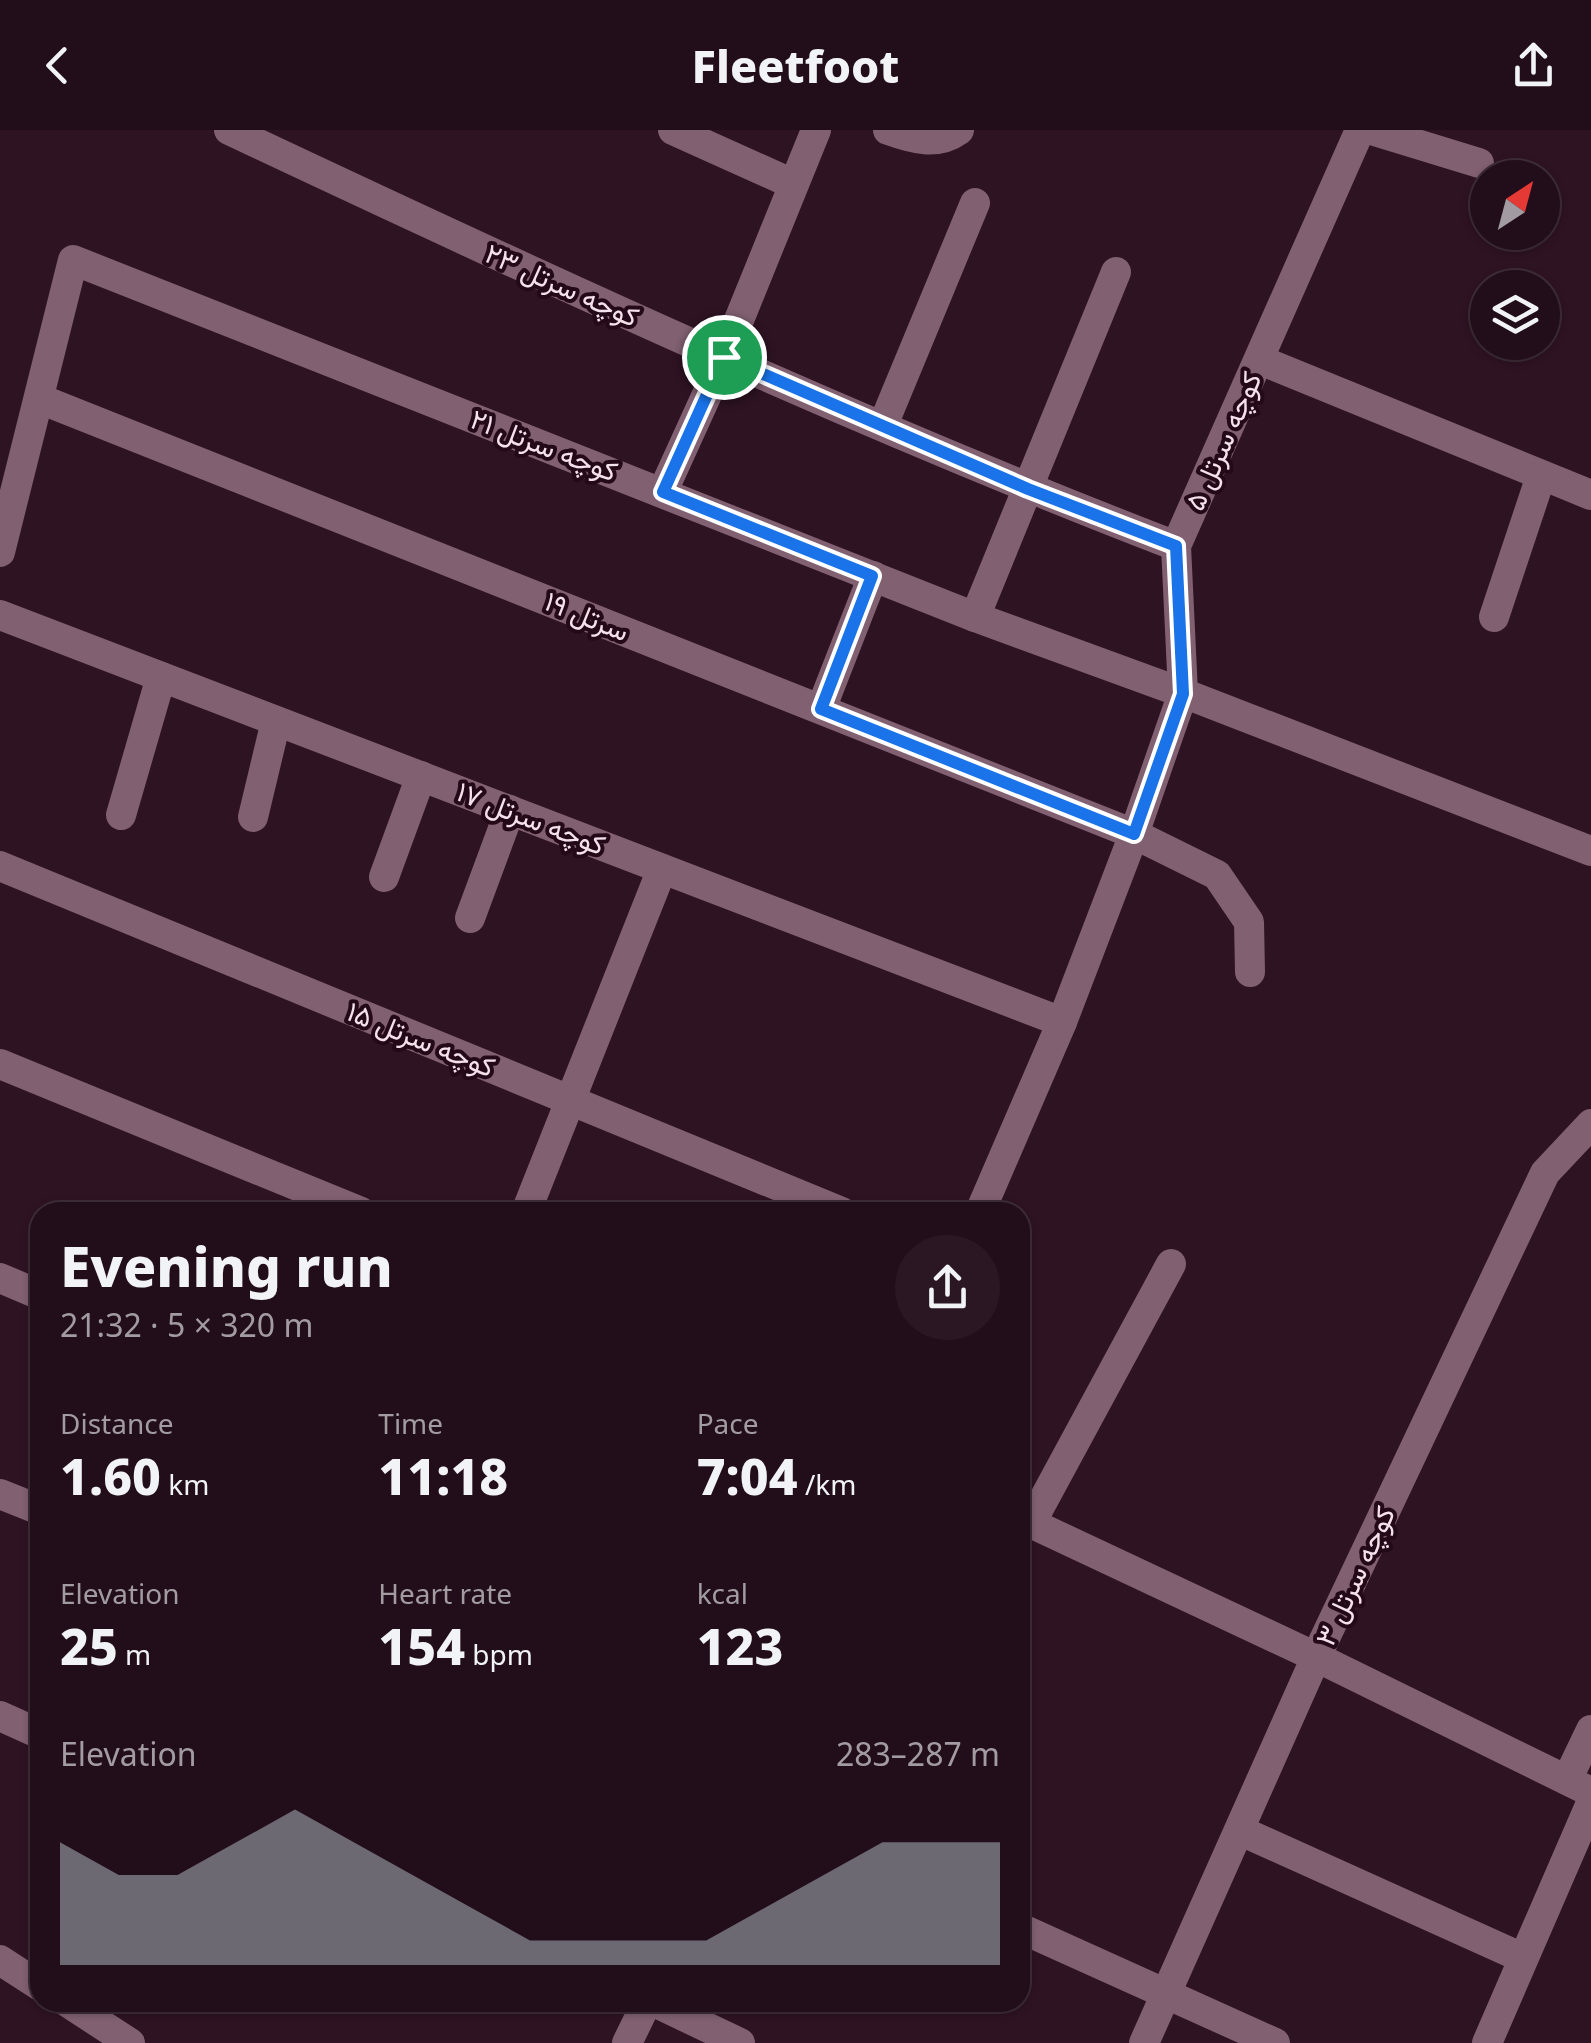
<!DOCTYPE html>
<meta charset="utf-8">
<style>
:root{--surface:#220e1a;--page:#2a1723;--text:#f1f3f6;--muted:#a29ca2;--line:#3f2e39;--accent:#8c9099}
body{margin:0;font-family:"Noto Sans",Vazirmatn,sans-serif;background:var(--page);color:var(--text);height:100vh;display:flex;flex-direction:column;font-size:38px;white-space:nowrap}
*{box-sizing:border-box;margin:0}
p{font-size:32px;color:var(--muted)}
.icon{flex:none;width:55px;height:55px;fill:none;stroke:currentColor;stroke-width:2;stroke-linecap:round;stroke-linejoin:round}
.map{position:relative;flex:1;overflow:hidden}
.panel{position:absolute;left:30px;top:1072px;width:1000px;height:810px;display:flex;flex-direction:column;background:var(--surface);border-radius:30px;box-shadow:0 2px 8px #0004,0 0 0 2px var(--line)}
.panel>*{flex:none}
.needle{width:65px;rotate:36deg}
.tools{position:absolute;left:1470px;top:30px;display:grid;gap:20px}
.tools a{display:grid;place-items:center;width:90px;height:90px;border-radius:50%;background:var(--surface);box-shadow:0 2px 8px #0004,0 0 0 2px var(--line);font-size:50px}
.pin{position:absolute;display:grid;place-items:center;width:85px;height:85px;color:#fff;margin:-42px;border:5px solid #fff;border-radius:50%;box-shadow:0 2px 10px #0007}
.round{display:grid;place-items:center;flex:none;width:105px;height:105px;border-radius:52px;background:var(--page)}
.overview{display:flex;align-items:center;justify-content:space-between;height:170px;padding:0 30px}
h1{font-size:55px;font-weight:800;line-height:75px}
.stats{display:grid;grid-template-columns:repeat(3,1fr);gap:15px;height:170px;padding:10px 30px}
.stats div{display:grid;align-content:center}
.stats b{font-size:50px;font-weight:800}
.stats small{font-size:28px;font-weight:400}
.stats p{font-size:28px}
.chart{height:280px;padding:20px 30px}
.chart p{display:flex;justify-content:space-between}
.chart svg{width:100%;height:180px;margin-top:10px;fill:var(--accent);opacity:.7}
header{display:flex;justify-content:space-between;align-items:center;height:130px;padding:0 30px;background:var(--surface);font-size:45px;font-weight:800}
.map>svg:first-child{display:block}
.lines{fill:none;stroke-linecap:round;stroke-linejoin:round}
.minor{stroke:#816071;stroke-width:30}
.route-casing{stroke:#fff;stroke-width:20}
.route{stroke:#1a73e8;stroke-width:12}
.labels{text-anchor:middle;stroke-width:8;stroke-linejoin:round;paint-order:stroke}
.street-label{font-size:28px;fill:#f5e1eb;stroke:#240a19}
</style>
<header><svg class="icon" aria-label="back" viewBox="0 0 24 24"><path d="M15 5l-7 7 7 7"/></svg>Fleetfoot<svg class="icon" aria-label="share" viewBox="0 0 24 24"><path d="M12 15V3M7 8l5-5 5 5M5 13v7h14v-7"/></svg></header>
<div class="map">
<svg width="1591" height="1913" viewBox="0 0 1591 1913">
<rect width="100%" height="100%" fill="#2e1323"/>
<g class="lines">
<!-- minor -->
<g class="minor">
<path d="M229 0C541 147 854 292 1176 416"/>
<path d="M673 0 793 54"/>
<path d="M888 0C913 9 937 16 959 0"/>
<path d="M1371 0 1479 33"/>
<path d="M1260 230 1591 365"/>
<path d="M40 269 1134 704 1217 745 1249 792 1250 842"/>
<path d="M883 295 975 73"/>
<path d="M663 361 724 227 816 0"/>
<path d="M0 422 73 130 975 487 1183 563 1591 721"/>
<path d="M0 485 1062 892"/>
<path d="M975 487 1116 142"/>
<path d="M1494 487 1541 346"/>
<path d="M821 579 873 446"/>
<path d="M121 685 161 547"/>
<path d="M253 687 276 591"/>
<path d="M0 736 842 1082"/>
<path d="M384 747 421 646"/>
<path d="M470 788 510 680"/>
<path d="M0 934 361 1082"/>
<path d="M526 1082 662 739"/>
<path d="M980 1082 1062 892 1134 704 1183 563 1176 416 1360 0"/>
<path d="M0 1148 40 1165"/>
<path d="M0 1364 40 1380"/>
<path d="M1020 1388 1316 1527 1591 1662"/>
<path d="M1031 1393 1171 1134"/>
<path d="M0 1586 40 1604"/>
<path d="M1567 1650 1591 1600"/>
<path d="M1241 1701 1523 1828"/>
<path d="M1020 1798 1275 1913"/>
<path d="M0 1830 40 1856"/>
<path d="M67 1872 130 1913"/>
<path d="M654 1872 740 1913"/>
<path d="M627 1913 647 1872"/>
<path d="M1144 1913 1316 1527 1545 1043 1591 994"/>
<path d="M1487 1913 1591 1673"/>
</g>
</g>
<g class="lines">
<!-- route casing -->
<g class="route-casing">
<path id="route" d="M724 227 1028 359 1176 416 1183 564 1134 704 821 579 872 446 663 362Z"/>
</g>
<!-- route -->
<use href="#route" class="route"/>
</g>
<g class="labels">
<!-- street labels -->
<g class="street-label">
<text transform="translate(562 155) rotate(24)" y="10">کوچه سرتل ۲۳</text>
<text transform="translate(1223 311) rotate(-66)" y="10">کوچه سرتل ۵</text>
<text transform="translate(544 315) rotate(21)" y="10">کوچه سرتل ۲۱</text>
<text transform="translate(587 486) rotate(22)" y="10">سرتل ۱۹</text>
<text transform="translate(531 688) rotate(21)" y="10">کوچه سرتل ۱۷</text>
<text transform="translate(421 909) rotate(22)" y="10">کوچه سرتل ۱۵</text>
<text transform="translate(1355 1446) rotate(-65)" y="10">کوچه سرتل ۳</text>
</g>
</g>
</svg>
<div class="tools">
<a><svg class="needle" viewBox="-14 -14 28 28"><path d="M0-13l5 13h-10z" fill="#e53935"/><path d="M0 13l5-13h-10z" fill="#a29ca2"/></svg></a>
<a><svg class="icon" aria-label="layers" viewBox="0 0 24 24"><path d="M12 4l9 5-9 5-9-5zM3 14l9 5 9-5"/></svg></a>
</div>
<div class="pin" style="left:724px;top:227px;background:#1e9e55"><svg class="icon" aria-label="arrive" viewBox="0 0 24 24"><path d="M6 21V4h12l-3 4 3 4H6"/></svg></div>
<section class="panel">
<div class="overview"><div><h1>Evening run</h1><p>21:32 · 5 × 320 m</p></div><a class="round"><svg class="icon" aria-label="share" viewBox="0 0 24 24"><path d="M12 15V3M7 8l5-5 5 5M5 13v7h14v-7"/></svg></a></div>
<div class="stats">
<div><p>Distance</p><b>1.60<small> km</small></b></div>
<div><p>Time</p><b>11:18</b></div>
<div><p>Pace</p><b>7:04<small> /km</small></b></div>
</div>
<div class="stats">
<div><p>Elevation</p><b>25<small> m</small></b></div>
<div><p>Heart rate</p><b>154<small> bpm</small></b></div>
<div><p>kcal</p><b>123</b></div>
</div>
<div class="chart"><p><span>Elevation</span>283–287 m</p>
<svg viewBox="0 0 160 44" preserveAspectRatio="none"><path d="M0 44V14L10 22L20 22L30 14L40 6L50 14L60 22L70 30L80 38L90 38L100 38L110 38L120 30L130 22L140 14L150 14L160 14V44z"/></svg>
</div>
</section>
</div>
